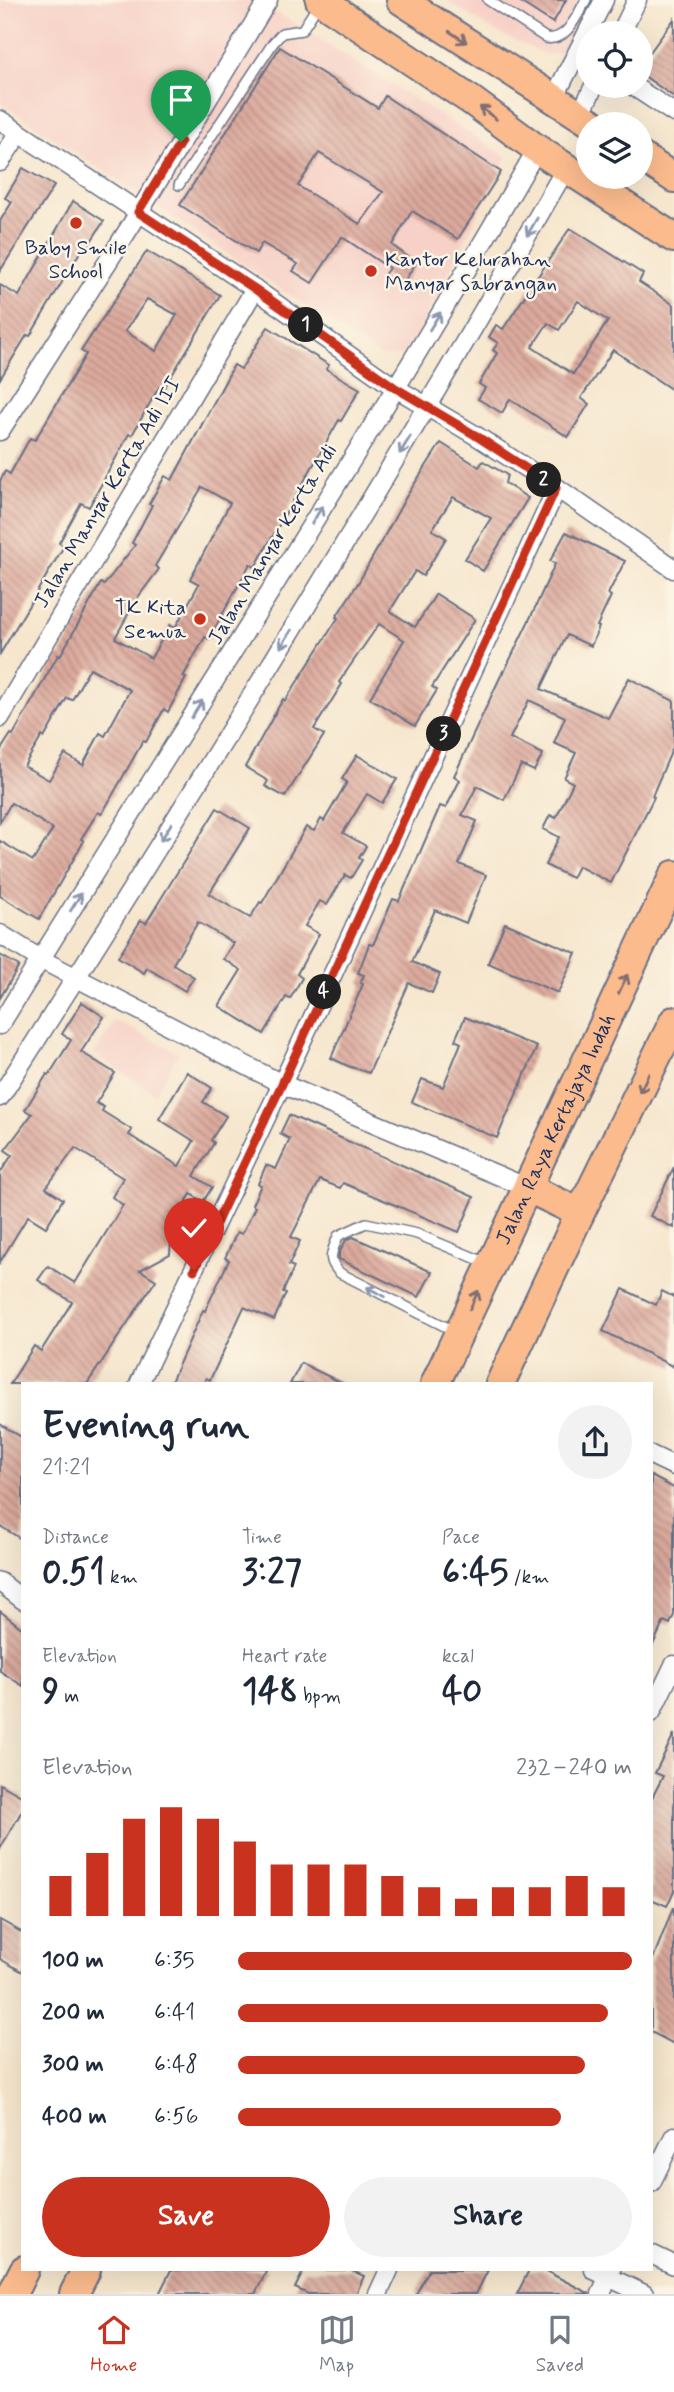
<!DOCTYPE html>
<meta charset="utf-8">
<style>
:root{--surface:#fff;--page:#f2f2f3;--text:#1f2937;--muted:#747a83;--line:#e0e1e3;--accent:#c8321e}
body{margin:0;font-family:Mynerve,sans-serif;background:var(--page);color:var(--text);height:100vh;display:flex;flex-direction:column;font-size:26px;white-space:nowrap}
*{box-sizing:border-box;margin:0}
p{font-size:23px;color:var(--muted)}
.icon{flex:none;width:38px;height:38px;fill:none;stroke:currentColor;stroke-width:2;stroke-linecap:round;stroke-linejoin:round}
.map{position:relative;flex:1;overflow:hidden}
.sheet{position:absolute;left:21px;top:1382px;width:632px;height:889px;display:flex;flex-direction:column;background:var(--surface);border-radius:0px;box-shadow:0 7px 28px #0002}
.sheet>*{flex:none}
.fabs{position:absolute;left:576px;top:21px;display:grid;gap:14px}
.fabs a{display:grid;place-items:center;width:77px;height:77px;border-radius:50%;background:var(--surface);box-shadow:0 7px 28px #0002;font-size:35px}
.pin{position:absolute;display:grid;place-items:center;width:60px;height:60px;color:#fff;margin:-72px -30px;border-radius:50% 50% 50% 0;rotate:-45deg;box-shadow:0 0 7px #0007}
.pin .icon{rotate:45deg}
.km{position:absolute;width:35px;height:35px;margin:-18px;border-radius:50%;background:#222;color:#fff;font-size:19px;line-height:35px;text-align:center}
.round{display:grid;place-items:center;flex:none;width:74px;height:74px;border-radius:37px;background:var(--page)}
.head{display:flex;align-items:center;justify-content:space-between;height:119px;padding:0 21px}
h1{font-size:38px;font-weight:700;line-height:52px}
.figures{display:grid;grid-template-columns:repeat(3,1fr);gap:10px;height:119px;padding:7px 21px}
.figures div{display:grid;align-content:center}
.figures b{font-size:35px;font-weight:700}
.figures small{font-size:19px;font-weight:400}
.figures p{font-size:19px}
.chart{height:196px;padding:14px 21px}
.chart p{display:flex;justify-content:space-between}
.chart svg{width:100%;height:126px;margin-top:7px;stroke:var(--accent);stroke-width:6}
.primary-button{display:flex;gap:14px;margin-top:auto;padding:14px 21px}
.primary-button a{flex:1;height:80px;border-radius:42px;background:var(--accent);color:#fff;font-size:28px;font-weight:700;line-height:80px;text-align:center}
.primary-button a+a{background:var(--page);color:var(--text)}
ul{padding:0 21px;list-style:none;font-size:23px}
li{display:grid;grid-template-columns:112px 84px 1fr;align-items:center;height:52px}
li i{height:18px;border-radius:9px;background:var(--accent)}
.dock{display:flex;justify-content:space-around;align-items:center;height:98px;border-top:2px solid var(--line);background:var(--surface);font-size:19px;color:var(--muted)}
.dock a{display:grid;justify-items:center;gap:4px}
.dock .active{color:var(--accent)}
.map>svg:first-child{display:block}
.built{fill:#f7d1c7}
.building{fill:url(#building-back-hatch);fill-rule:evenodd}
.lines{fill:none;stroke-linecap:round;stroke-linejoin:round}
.service-casing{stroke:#686f85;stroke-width:12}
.minor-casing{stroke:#686f85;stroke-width:21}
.primary-casing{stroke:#686f85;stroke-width:32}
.service{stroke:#fff;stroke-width:9}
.minor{stroke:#fff;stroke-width:18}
.primary{stroke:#fbbb8d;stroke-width:28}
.oneway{stroke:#806e73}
.oneway2{stroke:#8d97ae}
.route-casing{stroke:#fff;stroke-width:14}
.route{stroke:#c8321e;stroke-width:9}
.poi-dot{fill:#c8321e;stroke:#fcf5e5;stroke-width:2.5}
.labels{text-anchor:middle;stroke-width:5;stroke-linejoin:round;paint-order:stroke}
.poi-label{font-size:21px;fill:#1b2f5e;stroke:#fcf5e5}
.street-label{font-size:21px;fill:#1b2f5e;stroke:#fcf5e5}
</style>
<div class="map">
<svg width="674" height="2294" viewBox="0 0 674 2294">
<defs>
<pattern id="building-back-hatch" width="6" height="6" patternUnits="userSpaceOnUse" patternTransform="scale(1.75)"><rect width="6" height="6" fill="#ddaa9d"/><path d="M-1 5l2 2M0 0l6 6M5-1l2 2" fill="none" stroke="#b28b83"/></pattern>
</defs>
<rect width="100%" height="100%" fill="#fcf5e5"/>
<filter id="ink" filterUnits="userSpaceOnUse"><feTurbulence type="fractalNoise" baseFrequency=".0143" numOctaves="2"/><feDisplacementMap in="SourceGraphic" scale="14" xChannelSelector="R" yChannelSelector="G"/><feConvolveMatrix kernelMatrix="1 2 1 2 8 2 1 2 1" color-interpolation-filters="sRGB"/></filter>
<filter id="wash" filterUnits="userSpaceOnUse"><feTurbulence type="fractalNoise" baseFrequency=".00686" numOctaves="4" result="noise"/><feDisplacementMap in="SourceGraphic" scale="28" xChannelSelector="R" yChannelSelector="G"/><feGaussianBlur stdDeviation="1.57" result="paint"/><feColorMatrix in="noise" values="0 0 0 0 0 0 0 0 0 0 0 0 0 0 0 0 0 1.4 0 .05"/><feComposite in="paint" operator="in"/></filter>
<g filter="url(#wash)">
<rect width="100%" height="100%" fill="#f6e6cd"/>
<!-- built -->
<g class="built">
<path d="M0 0H257L507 157 415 339 402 356 382 357 0 102Z"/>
<path d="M446 0H595L566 51 547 55 496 32Z"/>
<path d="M115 1021 179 1053 155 1094 94 1054Z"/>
</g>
<g id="blocks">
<!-- building -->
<g class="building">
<path d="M517 0H566L553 23Z"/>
<path d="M674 19V97L640 73V66Z"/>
<path d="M280 47 378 108 385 96 501 172 458 239 412 211 392 245 416 263 401 286 384 275 389 268 342 237 312 283 293 271 298 264 262 243 256 253 180 205ZM319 153 383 192 360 224 298 186Z"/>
<path d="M23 168 54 186 0 271V221L12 202 5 198Z"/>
<path d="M73 201 104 221 86 249 83 247 30 336 27 335 0 379V285L19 296Z"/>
<path d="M570 228 643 274 639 282 674 305V391L613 350 581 398 589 404 568 437 510 399 502 413 478 399 485 388 479 384 497 353 493 350 498 343 489 337 496 325 503 329ZM578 301 608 321 573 374 532 347 548 323 559 330Z"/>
<path d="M147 251 220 295 163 390 159 387 132 435 129 434 89 507 81 503 59 543 64 546 0 654V481L5 471 10 474 30 438 35 440 86 354 81 351ZM147 299 177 315 156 351 125 331Z"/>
<path d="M268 327 329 365 326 369 360 389 341 421 339 420 255 567 250 564 209 639 205 637 183 677 186 678 168 712 164 709 146 742 143 741 102 814 98 812 81 839 84 841 39 919 0 896V841L33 861 53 829 11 803 0 822V751L11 734 13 735 58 655 60 656 101 583 104 585 135 545 132 543 152 505 149 504 165 476 172 480 234 365 241 369ZM202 487 230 503 190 579 199 584 175 628 170 625 151 658 115 638 136 600 159 569 155 566ZM90 668 130 690 105 736 100 733 83 765 65 754 49 780 24 766 42 736 44 738 67 698 72 700Z"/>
<path d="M441 443 479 467 483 461 507 475 505 483 528 498 483 571 465 559 491 518 453 497 432 530 446 538 423 576 415 571 390 611 415 627 436 594 475 619 432 687 437 690 415 726 370 698 404 640 379 624 339 682 342 684 314 729 324 735 285 797 265 786 268 781 245 767 283 699 285 701 338 618 336 617 360 580 406 497Z"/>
<path d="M566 532 625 561 608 594 611 596 597 626 599 627 591 646 567 635 541 689 608 718 629 678 674 701V745L652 796 654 797 611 883 578 866 572 878 545 865 559 837 543 829 550 815 556 818 573 783 564 778 576 753 554 743 565 717 529 700 510 738 543 754 534 771 521 765 504 800 477 786 462 815 477 821 459 864 486 875 466 923 435 910 412 962 440 974 432 993 409 983 369 1073 348 1066 331 1058 363 984 360 983 364 975 358 973 362 963 369 944 373 945 393 899 399 901 440 806 446 808 460 780 454 776 503 671 504 672 534 610 555 564 550 561Z"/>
<path d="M357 755 397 779 382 803 367 794 343 833 366 846 359 858 362 860 351 878 345 875 327 905 320 901 305 926 319 934 297 974 302 978 290 999 286 997 264 1034 219 1006 241 970 223 959 233 943 198 922 173 964 194 977 185 991 147 968 144 973 118 957 141 920 146 923 217 808 250 828 209 894 250 918 260 902 262 903 306 827 314 831 321 819 324 821 347 782 342 779Z"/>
<path d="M505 923 576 953 558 993 488 963Z"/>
<path d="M0 955 19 966 0 998Z"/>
<path d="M82 1002 104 1017 81 1052 115 1073 96 1103 104 1107 102 1111 132 1130 129 1135 179 1166 194 1141 159 1119 187 1072 212 1088 203 1102 226 1116 211 1140 214 1143 194 1176 212 1187 203 1202 191 1194 171 1227 176 1230 171 1237 170 1254 140 1270 156 1280 87 1384H10L34 1346 41 1351 72 1302 38 1280 48 1266 75 1283 123 1205 112 1197 123 1178 75 1148 46 1188 63 1199 46 1227 28 1216 0 1262V1173L12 1155 5 1150 32 1114 25 1110 47 1074 49 1075 71 1040 62 1034Z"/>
<path d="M465 1017 537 1047 497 1138 412 1102 422 1079 443 1087 461 1043 455 1040Z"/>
<path d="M289 1115 474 1197 459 1232 343 1183 340 1188 320 1180 291 1237 300 1241 289 1265 294 1267 283 1292 286 1293 274 1320 244 1307 210 1380 206 1378 203 1384H170L203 1310 205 1311 229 1260 225 1258 237 1232 242 1234 255 1207 252 1205 261 1185 258 1184 266 1165 276 1169 290 1139 280 1134Z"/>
<path d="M674 1167V1228L650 1216Z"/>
<path d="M353 1237 432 1272 419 1297 339 1259V1253L346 1240Z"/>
<path d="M623 1289 656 1305 662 1291 674 1297V1367L603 1331Z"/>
<path d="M301 1363 344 1384H290Z"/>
<path d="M0 1424 23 1438V1540L0 1526Z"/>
<path d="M651 1476 674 1488V1615L670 1624 664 1621 651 1649Z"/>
<path d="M0 1611 23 1629V1686L0 1671Z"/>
<path d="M674 1734V1891L667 1906 651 1899V1800L663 1776 655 1773Z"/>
<path d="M0 1784 23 1797V1809L0 1849Z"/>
<path d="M673 1908H674V2044L651 2032V1964Z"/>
<path d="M0 1920 23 1933V1972L0 1959Z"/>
<path d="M171 2270H267L255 2294H159Z"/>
<path d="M304 2270H350L364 2276 356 2294H308L295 2288Z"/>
<path d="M429 2270H488L476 2294H416Z"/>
<path d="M529 2270H544L590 2294H517Z"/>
</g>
</g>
</g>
<g filter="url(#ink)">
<use href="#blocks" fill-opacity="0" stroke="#686f85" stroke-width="2"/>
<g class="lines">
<!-- service casing -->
<g class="service-casing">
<g id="service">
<path d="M488 0 546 38C567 42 577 15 586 0"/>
<path d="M179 185 273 43 282 33 302 30 320 2"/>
<path d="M454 1331 340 1273C326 1259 332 1253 338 1236L366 1223 417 1234 487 1263"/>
</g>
</g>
<!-- minor casing -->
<g class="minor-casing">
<g id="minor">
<path d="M621 33 637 0"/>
<path d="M633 86 674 113"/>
<path d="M554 98 604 0"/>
<path d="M580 115 594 86"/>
<path d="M0 120 255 289 394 387 475 435 557 488 674 569"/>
<path d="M0 162 19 133"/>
<path d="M0 431 130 227 268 0"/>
<path d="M0 718 255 289"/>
<path d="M0 934 40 959 282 1084 528 1188"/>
<path d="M0 1025C179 733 367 446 537 149"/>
<path d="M0 1097C195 792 385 483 566 168"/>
<path d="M139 1384 282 1084 557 488"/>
<path d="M651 1455 674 1466"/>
<path d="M0 1582 23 1600"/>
<path d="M651 1713 674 1665"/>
<path d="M651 2183 674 2136"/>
<path d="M651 2254 674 2265"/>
<path d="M594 2270 644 2294"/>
<path d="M378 2294 389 2270"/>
<path d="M601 2294 611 2270"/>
</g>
</g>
<!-- primary casing -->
<g class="primary-casing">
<g id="primary">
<path d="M320 0 472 101 537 149 674 238"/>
<path d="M401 0 593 124"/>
<path d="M640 156 674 178"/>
<path d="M528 1188 580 1213"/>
<path id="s1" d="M435 1384 674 875"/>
<path d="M500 1384 580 1213 674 1021"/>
<path d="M12 2294 24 2270"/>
<path d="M74 2294 86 2270"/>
</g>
</g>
<!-- service -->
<use href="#service" class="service"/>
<!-- minor -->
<use href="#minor" class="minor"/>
<!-- primary -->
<use href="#primary" class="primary"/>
</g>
<!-- one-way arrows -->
<defs><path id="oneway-shaft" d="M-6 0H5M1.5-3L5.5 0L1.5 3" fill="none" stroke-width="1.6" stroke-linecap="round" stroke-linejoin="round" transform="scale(1.75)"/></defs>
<g class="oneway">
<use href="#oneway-shaft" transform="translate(458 37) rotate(33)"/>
<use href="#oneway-shaft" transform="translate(488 113) rotate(-143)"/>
<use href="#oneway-shaft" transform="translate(623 984) rotate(-65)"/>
<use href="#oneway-shaft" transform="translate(644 1083) rotate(116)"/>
<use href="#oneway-shaft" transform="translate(474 1300) rotate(-65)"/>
</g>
<g class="oneway2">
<use href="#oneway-shaft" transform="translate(532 227) rotate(120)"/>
<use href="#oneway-shaft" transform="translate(435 321) rotate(-58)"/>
<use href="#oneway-shaft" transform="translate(405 445) rotate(122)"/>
<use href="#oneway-shaft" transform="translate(317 515) rotate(-59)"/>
<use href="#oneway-shaft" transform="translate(286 639) rotate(122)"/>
<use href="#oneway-shaft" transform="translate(197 709) rotate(-58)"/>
<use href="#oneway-shaft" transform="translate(166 832) rotate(122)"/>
<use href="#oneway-shaft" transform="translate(76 902) rotate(-58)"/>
<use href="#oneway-shaft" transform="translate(376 1292) rotate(-153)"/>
</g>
</g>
<g class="lines" filter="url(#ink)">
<!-- route casing -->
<g class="route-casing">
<path id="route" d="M181 142 138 212 255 289 394 387 475 435 556 488 282 1084 194 1270"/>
</g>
<!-- route -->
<use href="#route" class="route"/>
</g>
<!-- markers -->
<g class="poi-dot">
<circle cx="76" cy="223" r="7"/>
<circle cx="371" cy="271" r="7"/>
<circle cx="200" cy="619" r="7"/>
</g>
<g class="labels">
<!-- poi labels -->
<g class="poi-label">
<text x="76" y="254">Baby Smile<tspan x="76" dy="24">School</tspan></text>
<text x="385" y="266" text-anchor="start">Kantor Kelurahan<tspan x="385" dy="24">Manyar Sabrangan</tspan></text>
<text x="186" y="614" text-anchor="end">TK Kita<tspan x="186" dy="24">Semua</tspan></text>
</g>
<!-- street labels -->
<g class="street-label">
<text transform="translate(107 492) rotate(-59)" y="7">Jalan Manyar Kerta Adi III</text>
<text transform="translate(272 544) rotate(-59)" y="7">Jalan Manyar Kerta Adi</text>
<text dy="7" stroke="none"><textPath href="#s1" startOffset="282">Jalan Raya Kertajaya Indah</textPath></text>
</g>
</g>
</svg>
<div class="fabs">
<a><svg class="icon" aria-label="locate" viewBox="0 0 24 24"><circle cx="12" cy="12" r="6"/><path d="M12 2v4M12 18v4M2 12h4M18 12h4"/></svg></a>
<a><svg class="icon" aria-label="layers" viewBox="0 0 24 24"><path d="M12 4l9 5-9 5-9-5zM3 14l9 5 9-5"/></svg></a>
</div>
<div class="pin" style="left:181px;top:142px;background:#1e9e55"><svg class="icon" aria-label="arrive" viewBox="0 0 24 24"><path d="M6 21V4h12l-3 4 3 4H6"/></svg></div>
<div class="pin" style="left:194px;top:1270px;background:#d93025"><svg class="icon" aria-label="check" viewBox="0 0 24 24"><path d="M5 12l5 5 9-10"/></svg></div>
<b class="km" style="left:306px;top:325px">1</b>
<b class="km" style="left:544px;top:480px">2</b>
<b class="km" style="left:444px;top:734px">3</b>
<b class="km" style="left:324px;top:992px">4</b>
<section class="sheet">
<div class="head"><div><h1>Evening run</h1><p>21:21</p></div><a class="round"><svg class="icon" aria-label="share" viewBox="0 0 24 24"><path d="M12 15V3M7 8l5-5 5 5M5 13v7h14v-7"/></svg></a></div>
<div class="figures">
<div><p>Distance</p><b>0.51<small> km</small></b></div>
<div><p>Time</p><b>3:27</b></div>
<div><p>Pace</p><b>6:45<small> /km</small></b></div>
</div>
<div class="figures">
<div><p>Elevation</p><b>9<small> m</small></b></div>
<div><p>Heart rate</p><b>148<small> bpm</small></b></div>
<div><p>kcal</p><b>40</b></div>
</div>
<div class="chart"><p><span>Elevation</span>232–240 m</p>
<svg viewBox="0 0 160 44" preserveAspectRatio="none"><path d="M5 44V30M15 44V22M25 44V10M35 44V6M45 44V10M55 44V18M65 44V26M75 44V26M85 44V26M95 44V30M105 44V34M115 44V38M125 44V34M135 44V34M145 44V30M155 44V34"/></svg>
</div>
<ul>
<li><b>100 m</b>6:35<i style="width:100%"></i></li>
<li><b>200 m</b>6:41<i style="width:94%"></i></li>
<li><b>300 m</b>6:48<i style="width:88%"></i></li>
<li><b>400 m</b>6:56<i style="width:82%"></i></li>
</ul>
<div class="primary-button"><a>Save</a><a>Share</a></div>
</section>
</div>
<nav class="dock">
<a class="active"><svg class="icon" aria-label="home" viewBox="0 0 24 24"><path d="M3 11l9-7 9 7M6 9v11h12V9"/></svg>Home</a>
<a><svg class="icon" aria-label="map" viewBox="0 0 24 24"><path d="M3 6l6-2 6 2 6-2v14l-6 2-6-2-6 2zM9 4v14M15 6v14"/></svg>Map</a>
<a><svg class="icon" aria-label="saved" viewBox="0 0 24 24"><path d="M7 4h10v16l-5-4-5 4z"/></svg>Saved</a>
</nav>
